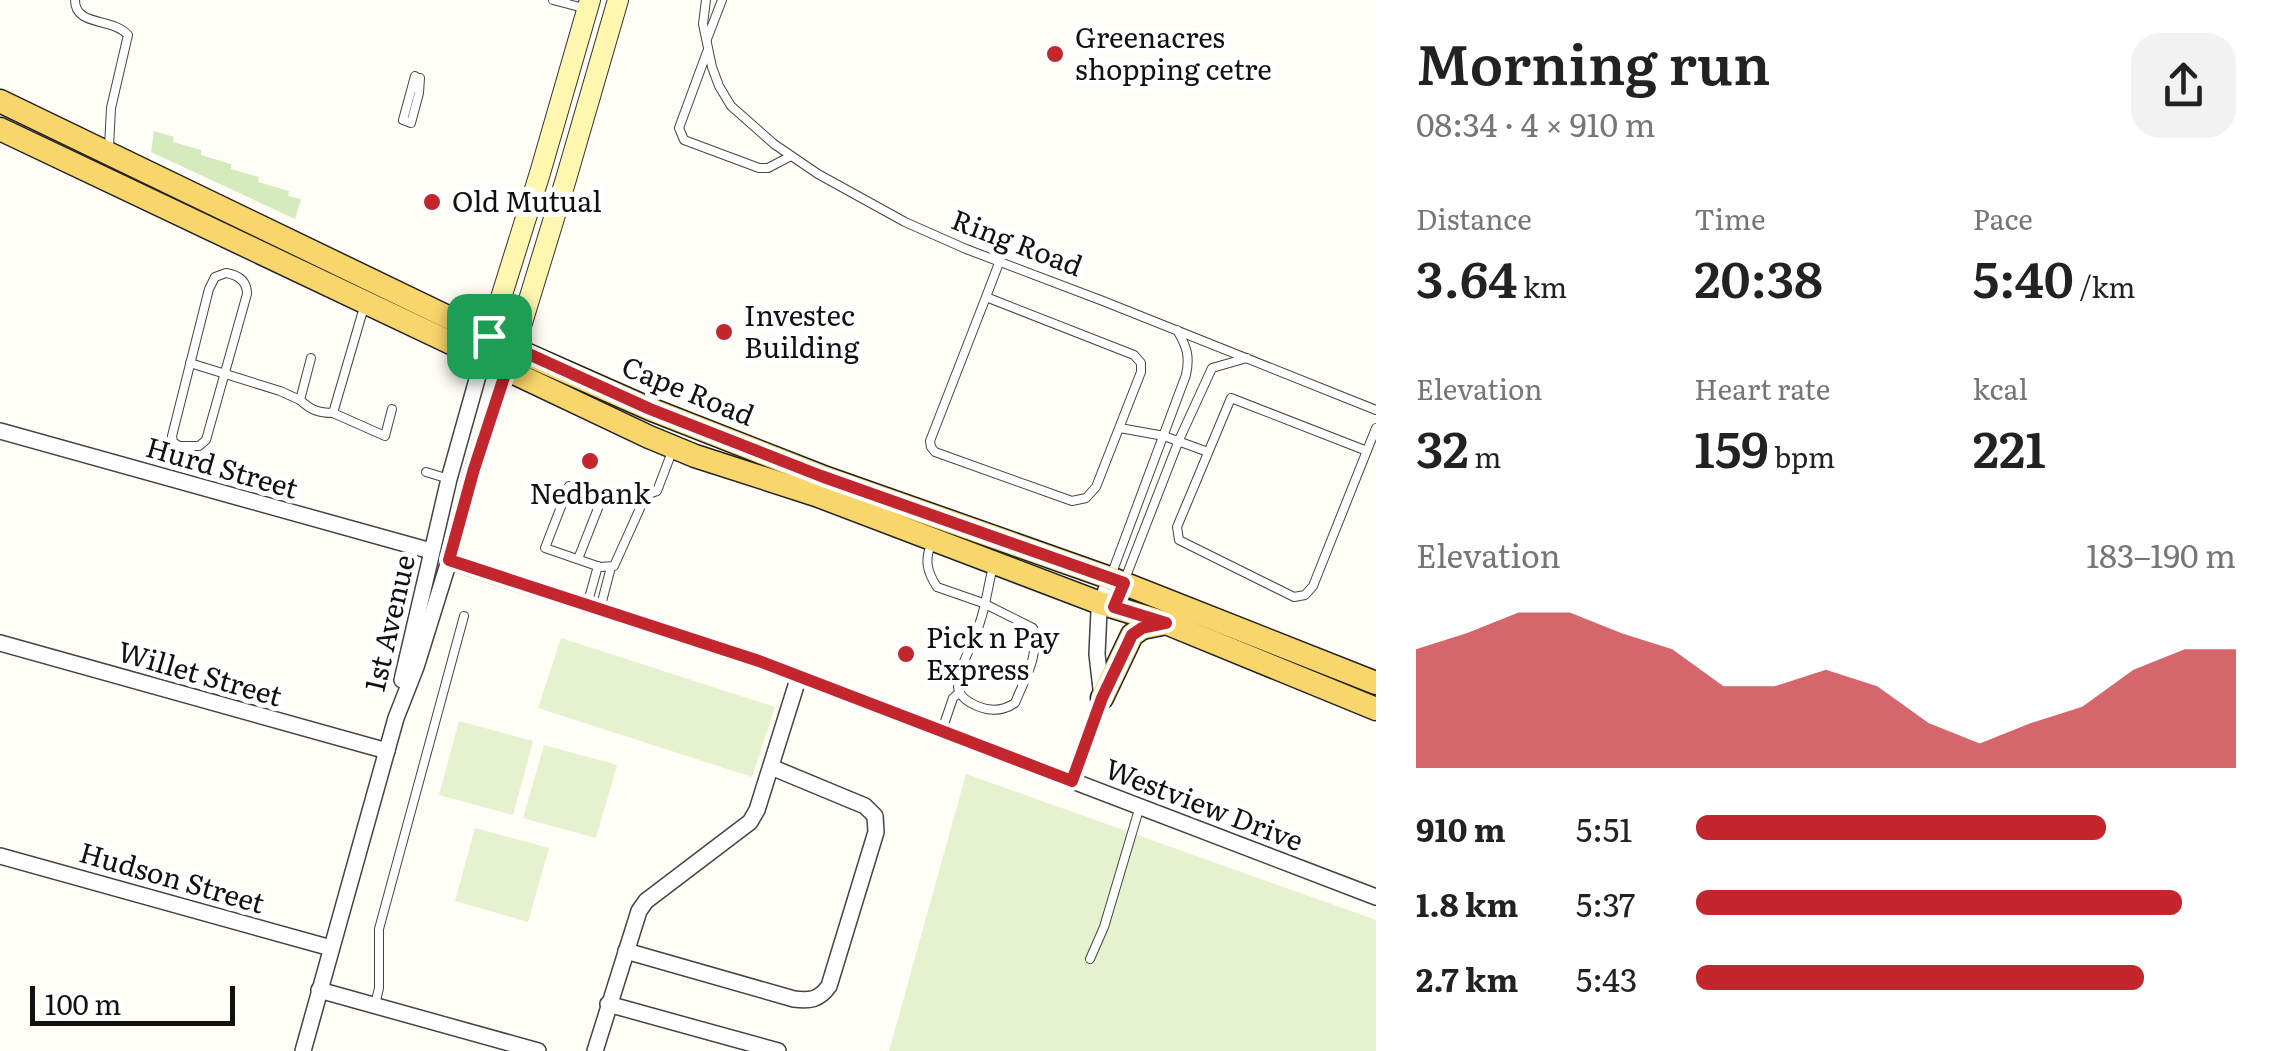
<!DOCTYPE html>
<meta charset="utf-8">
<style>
:root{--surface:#fff;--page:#f2f2f2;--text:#222;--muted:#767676;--accent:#c4262e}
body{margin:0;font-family:Literata,serif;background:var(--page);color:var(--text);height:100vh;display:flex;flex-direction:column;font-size:38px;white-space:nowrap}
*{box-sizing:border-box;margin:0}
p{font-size:32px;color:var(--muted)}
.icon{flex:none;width:55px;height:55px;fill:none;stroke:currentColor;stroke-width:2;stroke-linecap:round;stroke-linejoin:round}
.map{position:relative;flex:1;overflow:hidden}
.side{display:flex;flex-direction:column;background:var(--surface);width:900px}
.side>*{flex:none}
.scale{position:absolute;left:30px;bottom:25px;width:205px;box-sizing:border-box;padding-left:10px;border:5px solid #111;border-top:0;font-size:28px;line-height:35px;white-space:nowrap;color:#111;-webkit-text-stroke:8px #fff;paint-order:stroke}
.pin{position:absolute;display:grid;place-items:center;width:85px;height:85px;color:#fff;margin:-42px;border-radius:20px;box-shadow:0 5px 15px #0006}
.round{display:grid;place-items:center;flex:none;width:105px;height:105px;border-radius:30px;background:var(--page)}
.summary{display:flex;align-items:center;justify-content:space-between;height:170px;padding:0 40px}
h1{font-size:55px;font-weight:600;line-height:75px}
.metrics{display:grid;grid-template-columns:repeat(3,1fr);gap:15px;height:170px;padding:10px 40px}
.metrics div{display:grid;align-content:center}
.metrics b{font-size:50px;font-weight:600}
.metrics small{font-size:28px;font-weight:400}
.metrics p{font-size:28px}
.chart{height:280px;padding:20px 40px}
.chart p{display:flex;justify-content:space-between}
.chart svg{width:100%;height:180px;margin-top:10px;fill:var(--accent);opacity:.7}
ul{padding:0 40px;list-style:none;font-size:32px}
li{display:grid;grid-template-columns:160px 120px 1fr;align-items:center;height:75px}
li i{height:25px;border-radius:12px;background:var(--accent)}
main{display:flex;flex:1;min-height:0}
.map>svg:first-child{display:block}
.green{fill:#d5ebbd}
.pitch{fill:#e6f2cf}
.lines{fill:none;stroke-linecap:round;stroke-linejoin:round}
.lane-casing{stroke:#444;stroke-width:10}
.street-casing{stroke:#444;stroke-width:18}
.secondary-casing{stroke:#333;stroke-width:22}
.primary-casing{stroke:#222;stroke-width:25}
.lane{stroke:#fff;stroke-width:8}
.street{stroke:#fff;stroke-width:15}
.secondary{stroke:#fff6b0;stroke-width:20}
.primary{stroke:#f9d66b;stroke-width:22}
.route-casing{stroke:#fff;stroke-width:20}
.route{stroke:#c4262e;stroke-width:12}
.poi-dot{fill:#c4262e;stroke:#fff;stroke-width:4}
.labels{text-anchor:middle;stroke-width:10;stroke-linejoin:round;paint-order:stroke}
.poi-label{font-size:28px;fill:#111;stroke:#fff;text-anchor:start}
.street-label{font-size:28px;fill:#111;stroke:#fff}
</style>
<main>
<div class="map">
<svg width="1376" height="1051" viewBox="0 0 1376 1051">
<rect width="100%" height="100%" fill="#fffdf5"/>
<!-- green -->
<path class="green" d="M154 131 174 137 173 142 201 150V155L231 164V169L259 177 258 182 289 191 288 196 301 199 295 219 151 152Z"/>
<!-- pitch -->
<g class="pitch">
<path d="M561 638 775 707 752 777 538 708Z"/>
<path d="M459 721 533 741 513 815 439 795Z"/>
<path d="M544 745 617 765 596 838 523 818Z"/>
<path d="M966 774 1376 920V1051H889Z"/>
<path d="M475 828 549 848 528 922 455 901Z"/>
</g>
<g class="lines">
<!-- lane casing -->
<g class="lane-casing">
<g id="lane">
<path d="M75 0C75 27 112 17 128 35L111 108 109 147"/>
<path d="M553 0 587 9"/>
<path d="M706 0 703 24 712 67 719 86 731 106 774 144 818 174 905 222 966 249 1103 301 1376 410"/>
<path d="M707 39 722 0"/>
<path d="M707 52 679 128 684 140 759 168H768L791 156"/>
<path d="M415 76 403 120 411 123 419 93 420 78"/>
<path d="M226 273C238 275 247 281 247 294L206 440 199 446H179L173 442 172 436 209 289 215 277Z"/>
<path d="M986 297 1134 355 1141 363V372L1096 487 1086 498 1072 501 935 452 931 447 930 441 986 297 999 263"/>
<path d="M364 307 333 413 385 436 392 409"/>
<path d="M311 358 300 400C311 410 318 413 333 413"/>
<path d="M190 363 280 391 300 400"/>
<path d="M1120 428 1164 436 1208 452"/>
<path d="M1367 451 1231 398 1177 527 1179 540 1294 597 1305 595 1313 586 1376 428"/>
<path d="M426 472 449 479"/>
<path d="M932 543C924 559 927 572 937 587L983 603 1033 628C1040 655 1025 678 1015 703 1003 711 991 712 977 706 970 703 962 699 959 691 956 684 960 674 962 667 967 652 976 638 980 622 986 605 988 585 993 567"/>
<path d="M578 559 602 498 569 486 545 548 600 567 614 566 646 495 657 491 673 449"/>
<path d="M1112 573 1186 375C1190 356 1187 347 1177 330"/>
<path d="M1125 579 1179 440 1212 368 1247 358"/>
<path d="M587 605 598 566"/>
<path d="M600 609 611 567"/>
<path d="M942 730 953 698 960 692"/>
<path d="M1090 959 1104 927 1140 806"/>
<path d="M375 1005 379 988V929L464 616"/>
</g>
</g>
<!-- street casing -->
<g class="street-casing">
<g id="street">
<path d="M0 431 431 551"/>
<path d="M449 561 759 661 1376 897"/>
<path d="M0 643 387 751"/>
<path d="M402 680 449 479 483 358"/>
<path d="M1072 781 1102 698 1097 654 1099 611 1110 578"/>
<path d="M0 856 331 948"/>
<path d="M626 951 794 999C810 1001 819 1000 829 986L876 832 875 816 865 806 771 767"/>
<path d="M319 990 538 1051"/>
<path d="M608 1004 778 1051"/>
<path d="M303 1051 396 718 416 667 449 561 473 469 507 368"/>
<path d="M595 1051 639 911 646 901 750 822 757 810 799 676"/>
</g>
</g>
<!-- secondary casing -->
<g class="secondary-casing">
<g id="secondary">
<path d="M484 352 540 173 590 0"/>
<path d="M510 362 566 179 618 0"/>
</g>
</g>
<!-- primary casing -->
<g class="primary-casing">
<g id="primary">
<path d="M0 101 514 349 650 409 821 476 1110 578 1376 683"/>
<path d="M0 129 649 437 695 456 816 495 1100 603 1166 623 1376 709"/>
<path d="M1102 698 1132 635 1142 628 1162 624"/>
</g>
</g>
<!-- lane -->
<use href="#lane" class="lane"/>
<!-- street -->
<use href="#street" class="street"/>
<!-- secondary -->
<use href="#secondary" class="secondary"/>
<!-- primary -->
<use href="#primary" class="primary"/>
</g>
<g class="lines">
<!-- route casing -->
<g class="route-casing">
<path id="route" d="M489 336 650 409 821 476 1124 583 1114 607 1166 623 1142 628 1132 635 1102 698 1072 781 759 661 449 560 474 469 507 368 483 358Z"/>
</g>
<!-- route -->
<use href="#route" class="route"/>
</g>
<!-- markers -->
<g class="poi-dot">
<circle cx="1055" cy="54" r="10"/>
<circle cx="432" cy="202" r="10"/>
<circle cx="724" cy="332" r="10"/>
<circle cx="590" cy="461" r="10"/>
<circle cx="906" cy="654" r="10"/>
</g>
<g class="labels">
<!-- poi labels -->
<g class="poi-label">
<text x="1075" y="48">Greenacres<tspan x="1075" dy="32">shopping cetre</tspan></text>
<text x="452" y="212">Old Mutual</text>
<text x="744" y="326">Investec<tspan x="744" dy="32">Building</tspan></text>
<text x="590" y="504" text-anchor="middle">Nedbank</text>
<text x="926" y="648">Pick n Pay<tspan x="926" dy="32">Express</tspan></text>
</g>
<!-- street labels -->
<g class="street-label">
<text transform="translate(1017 243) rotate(21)" y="10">Ring Road</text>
<text transform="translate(688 391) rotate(22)" y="10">Cape Road</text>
<text transform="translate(222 468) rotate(16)" y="10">Hurd Street</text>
<text transform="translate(390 623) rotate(-77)" y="10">1st Avenue</text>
<text transform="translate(200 674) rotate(16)" y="10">Willet Street</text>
<text transform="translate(1204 805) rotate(21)" y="10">Westview Drive</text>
<text transform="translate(172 878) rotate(16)" y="10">Hudson Street</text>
</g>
</g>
</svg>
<div class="scale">100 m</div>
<div class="pin" style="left:489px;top:336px;background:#1e9e55"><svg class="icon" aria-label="arrive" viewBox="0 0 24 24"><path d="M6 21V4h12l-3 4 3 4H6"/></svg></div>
</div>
<section class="side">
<div class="summary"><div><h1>Morning run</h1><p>08:34 · 4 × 910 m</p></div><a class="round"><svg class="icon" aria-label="share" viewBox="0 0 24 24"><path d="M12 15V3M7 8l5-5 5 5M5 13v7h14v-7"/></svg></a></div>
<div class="metrics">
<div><p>Distance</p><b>3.64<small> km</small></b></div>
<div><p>Time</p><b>20:38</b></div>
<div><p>Pace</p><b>5:40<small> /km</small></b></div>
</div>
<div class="metrics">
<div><p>Elevation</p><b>32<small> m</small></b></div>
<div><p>Heart rate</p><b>159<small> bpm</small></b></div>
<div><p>kcal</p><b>221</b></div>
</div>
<div class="chart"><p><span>Elevation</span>183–190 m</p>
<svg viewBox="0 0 160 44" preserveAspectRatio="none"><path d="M0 44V15L10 11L20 6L30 6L40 11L50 15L60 24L70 24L80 20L90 24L100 33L110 38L120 33L130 29L140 20L150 15L160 15V44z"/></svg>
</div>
<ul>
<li><b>910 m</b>5:51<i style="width:76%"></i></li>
<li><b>1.8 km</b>5:37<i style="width:90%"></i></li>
<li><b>2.7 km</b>5:43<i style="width:83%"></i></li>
</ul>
</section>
</main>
